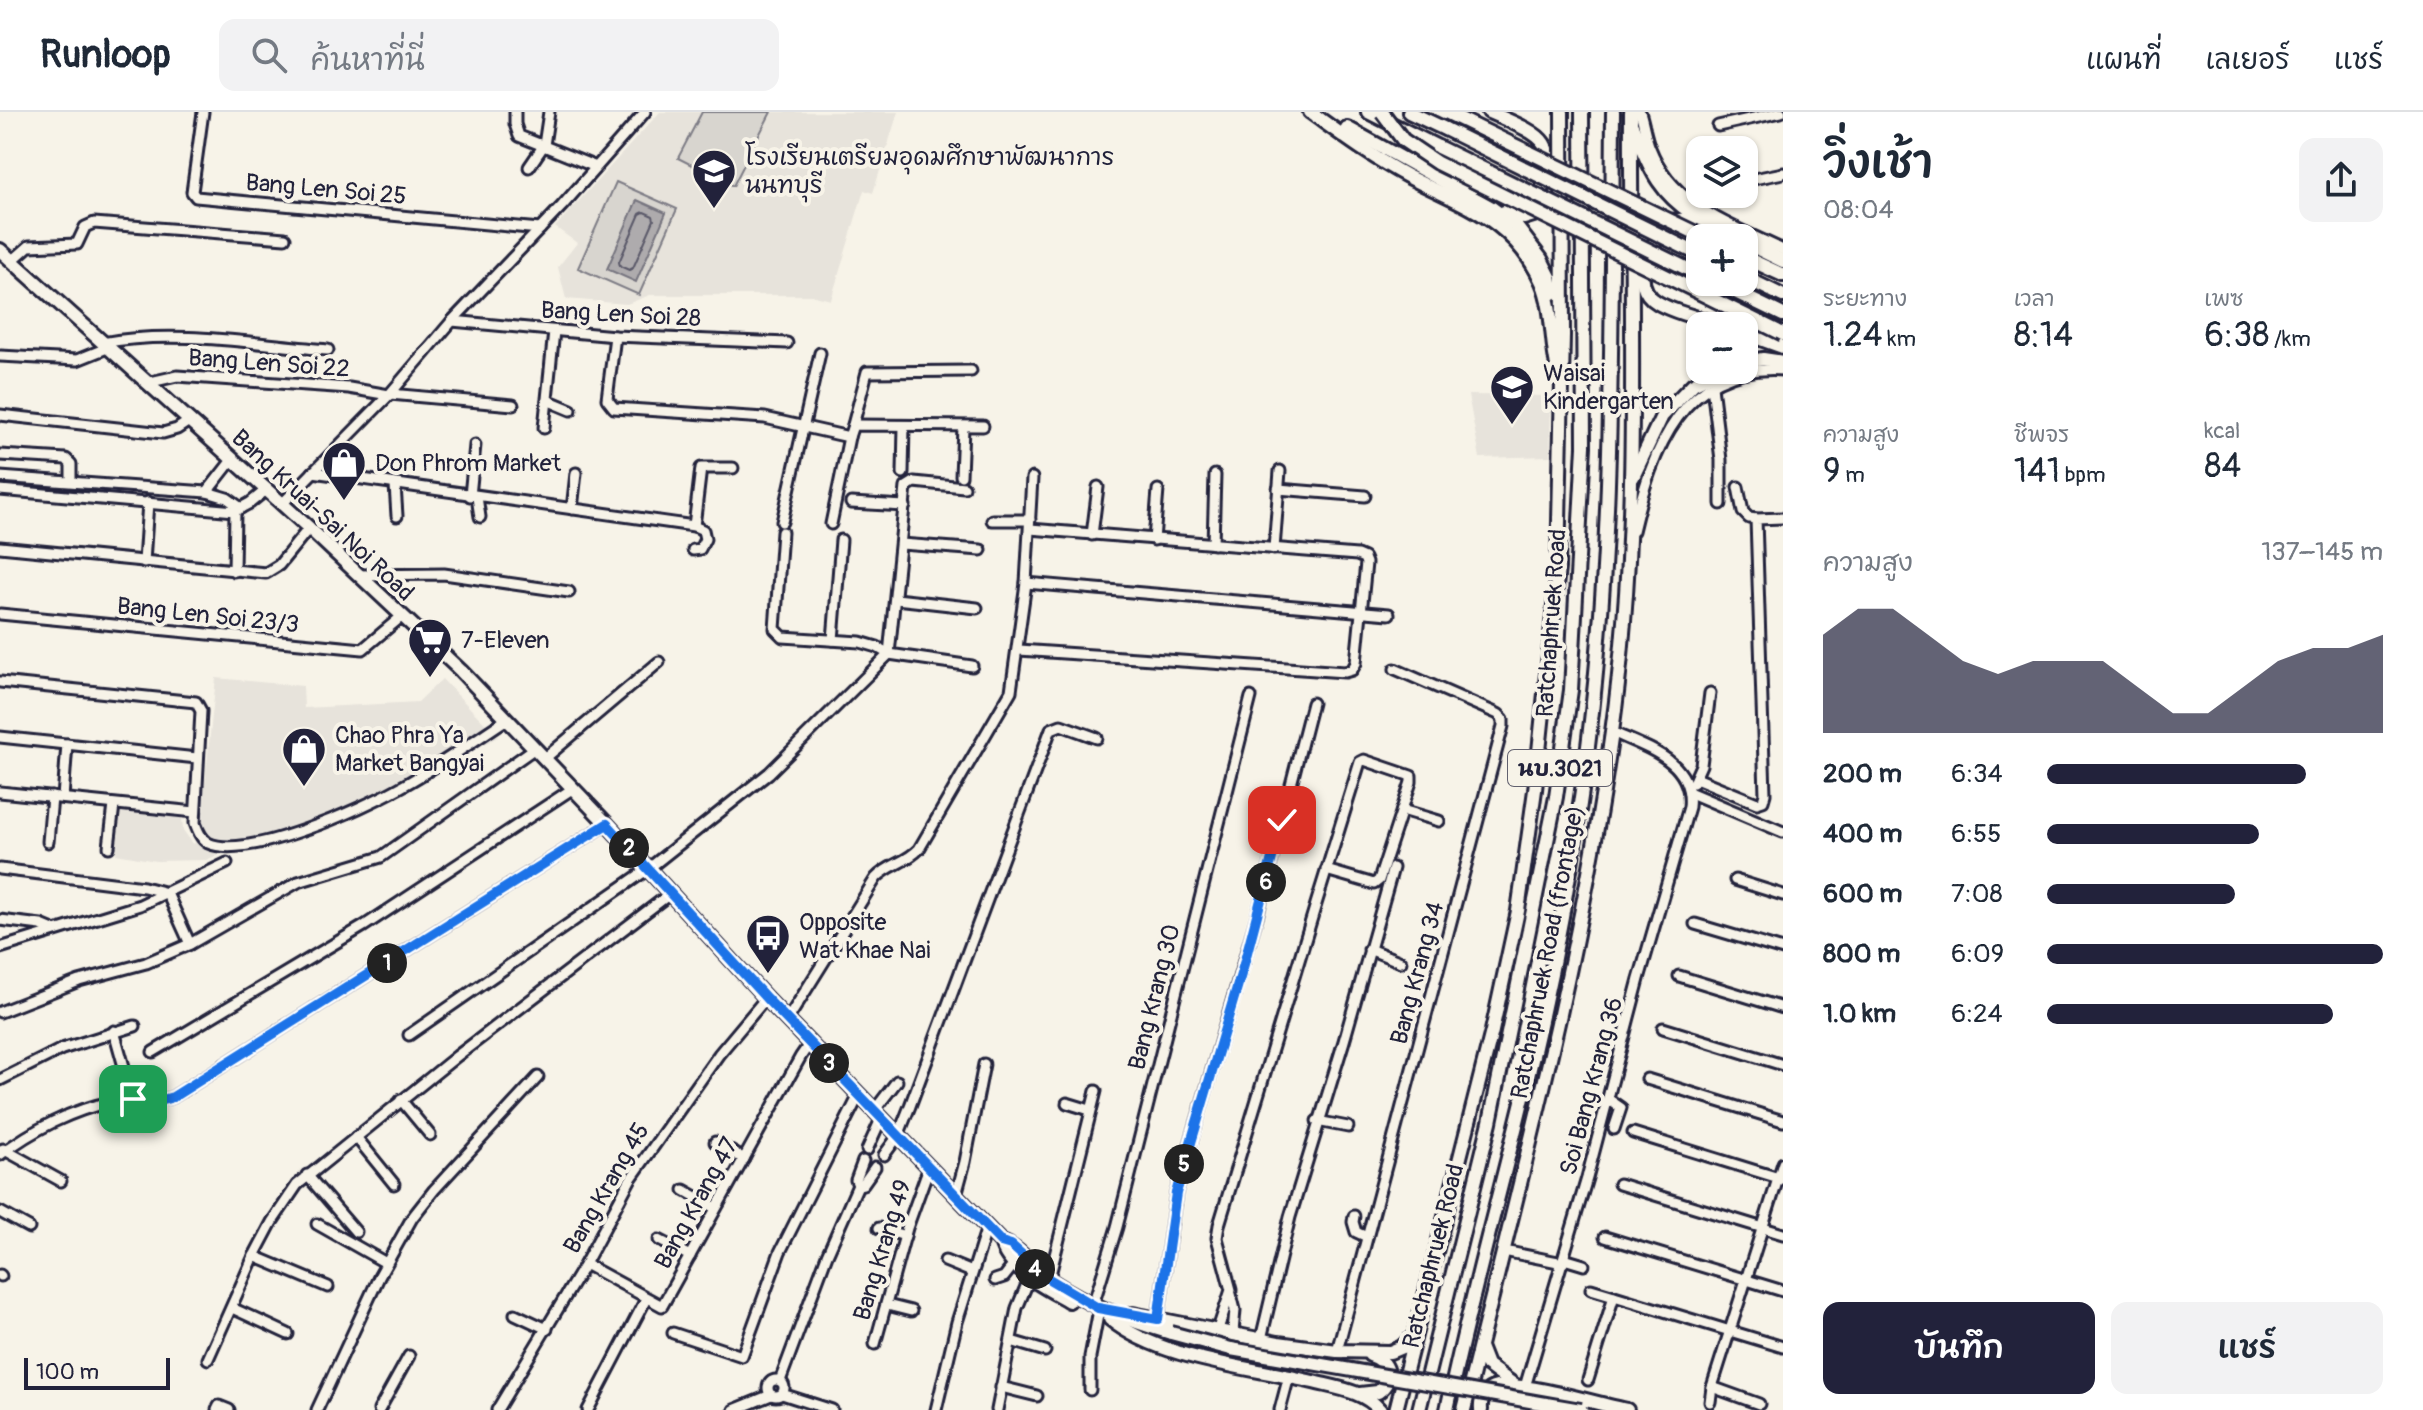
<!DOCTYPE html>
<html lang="th">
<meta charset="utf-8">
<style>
:root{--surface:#fff;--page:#f2f2f3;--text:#1f2937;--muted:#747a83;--line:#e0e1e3;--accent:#22223b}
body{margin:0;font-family:Pangolin,"Playpen Sans Thai",sans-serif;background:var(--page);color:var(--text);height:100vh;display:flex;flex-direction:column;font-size:30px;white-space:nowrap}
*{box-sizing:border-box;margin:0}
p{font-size:26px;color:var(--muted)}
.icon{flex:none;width:44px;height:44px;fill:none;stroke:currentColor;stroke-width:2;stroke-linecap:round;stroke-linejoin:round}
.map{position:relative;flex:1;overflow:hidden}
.sheet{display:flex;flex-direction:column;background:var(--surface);width:640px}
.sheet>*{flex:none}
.tools{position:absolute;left:1686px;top:24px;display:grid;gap:16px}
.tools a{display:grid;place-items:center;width:72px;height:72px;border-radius:16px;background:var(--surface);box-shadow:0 2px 6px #0004;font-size:40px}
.scale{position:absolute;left:24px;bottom:20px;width:146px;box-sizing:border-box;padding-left:8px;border:4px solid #22223b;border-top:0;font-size:22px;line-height:28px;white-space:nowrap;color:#22223b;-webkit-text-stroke:6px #f7f3e8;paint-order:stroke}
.pin{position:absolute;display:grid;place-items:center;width:68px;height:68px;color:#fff;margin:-34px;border-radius:16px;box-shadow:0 4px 12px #0006}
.km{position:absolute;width:40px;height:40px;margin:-20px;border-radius:50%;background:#222;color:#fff;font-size:22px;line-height:40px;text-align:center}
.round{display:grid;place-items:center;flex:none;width:84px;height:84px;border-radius:16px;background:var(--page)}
.summary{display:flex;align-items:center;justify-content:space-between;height:136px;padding:0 40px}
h1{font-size:44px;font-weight:600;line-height:60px}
.figures{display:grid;grid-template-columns:repeat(3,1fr);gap:12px;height:136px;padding:8px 40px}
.figures div{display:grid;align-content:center}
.figures b{font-size:34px;font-weight:600}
.figures small{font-size:22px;font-weight:400}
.figures p{font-size:22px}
.chart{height:224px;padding:16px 40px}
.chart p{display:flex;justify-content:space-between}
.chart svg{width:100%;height:144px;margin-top:8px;fill:var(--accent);opacity:.7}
.action{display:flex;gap:16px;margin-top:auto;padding:16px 40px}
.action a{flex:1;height:92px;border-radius:16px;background:var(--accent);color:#fff;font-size:32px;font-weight:600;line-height:92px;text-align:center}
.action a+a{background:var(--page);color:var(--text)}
ul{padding:0 40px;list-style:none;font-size:26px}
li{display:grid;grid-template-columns:128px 96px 1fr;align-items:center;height:60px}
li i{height:20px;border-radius:10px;background:var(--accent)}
header{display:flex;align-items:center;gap:48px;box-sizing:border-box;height:112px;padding:0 40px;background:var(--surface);border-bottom:2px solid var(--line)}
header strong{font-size:38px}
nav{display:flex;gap:44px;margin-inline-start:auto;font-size:28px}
.search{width:560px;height:72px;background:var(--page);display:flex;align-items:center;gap:20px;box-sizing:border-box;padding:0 28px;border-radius:16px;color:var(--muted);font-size:30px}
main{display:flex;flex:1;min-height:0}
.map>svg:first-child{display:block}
.built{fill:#e7e3db}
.green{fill:#d8d5cf;stroke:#7d7c85;stroke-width:2}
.water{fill:#aeabad;stroke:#76747f;stroke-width:2}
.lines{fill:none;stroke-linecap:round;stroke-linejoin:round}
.shore{stroke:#5a5969;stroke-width:2}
.minor-casing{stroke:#22223b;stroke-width:15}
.major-casing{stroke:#22223b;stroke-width:18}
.minor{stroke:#f7f3e8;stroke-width:9}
.major{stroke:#f7f3e8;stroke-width:12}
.major-bridge-casing{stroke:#22223b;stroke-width:18;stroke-linecap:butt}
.major-bridge{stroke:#f7f3e8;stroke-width:12}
.route-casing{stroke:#fff;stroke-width:16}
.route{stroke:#1a73e8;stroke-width:10}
.labels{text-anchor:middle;stroke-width:8;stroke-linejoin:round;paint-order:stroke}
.shield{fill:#f7f3e8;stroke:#62616f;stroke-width:2}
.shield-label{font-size:22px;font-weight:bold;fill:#22223b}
.poi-label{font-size:24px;fill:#22223b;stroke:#f7f3e8;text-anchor:start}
.street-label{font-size:24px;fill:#22223b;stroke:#f7f3e8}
</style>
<header>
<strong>Runloop</strong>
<div class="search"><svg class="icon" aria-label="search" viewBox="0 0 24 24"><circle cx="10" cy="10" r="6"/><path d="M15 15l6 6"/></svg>ค้นหาที่นี่</div>
<nav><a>แผนที่</a><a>เลเยอร์</a><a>แชร์</a></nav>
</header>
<main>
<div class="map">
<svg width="1783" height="1298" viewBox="0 0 1783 1298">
<rect width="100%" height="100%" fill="#f7f3e8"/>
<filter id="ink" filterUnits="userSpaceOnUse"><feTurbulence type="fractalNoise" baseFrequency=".0125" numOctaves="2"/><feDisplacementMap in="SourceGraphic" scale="16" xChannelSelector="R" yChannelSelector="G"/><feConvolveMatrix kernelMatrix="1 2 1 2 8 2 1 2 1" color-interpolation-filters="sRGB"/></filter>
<g filter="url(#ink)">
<!-- built -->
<g class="built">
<path d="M660 0H898L873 81 864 78 831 188 811 183H650L627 192 566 187 558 155 577 131 555 115Z"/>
<path d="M1468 283 1551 284 1550 344 1480 346Z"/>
<path d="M216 566 303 574 304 596 418 590 442 567 498 625 438 655 368 697 274 736 222 741 206 748 156 749 116 742 121 699 182 706 183 718 193 732 208 723 201 708Z"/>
</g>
<!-- green -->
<g class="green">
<path d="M702 0H771L733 74 678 46Z"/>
<path d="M616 70 677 97 639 183 578 156Z"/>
</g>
<!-- water -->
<path class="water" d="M637 88 666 101 636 170 607 157Z"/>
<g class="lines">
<!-- shore -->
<path class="shore" d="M644 100 653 104 654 108 633 156 629 158 620 154 619 150 640 102Z"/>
<!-- minor casing -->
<g class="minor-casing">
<g id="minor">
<path d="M203 0 192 80 196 85 540 117"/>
<path d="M515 0V12L519 24 596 55"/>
<path d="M1640 0C1644 12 1645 24 1650 36 1673 95 1730 112 1783 138"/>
<path d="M1718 14 1781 0"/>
<path d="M529 55 544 33 549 0"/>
<path d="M1744 69 1783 61"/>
<path d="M12 149 29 134 77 132 85 115 94 111 285 126"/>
<path d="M452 209 615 224 787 231"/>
<path d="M615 224 607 287 614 296 765 306 849 325 853 313 983 314"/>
<path d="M102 231C175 217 255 232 328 238"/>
<path d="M0 244 77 248 107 236"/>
<path d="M146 271 177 264 349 276 389 283"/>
<path d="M1712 274 1721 348V392"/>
<path d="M390 282 513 293"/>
<path d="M547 288 571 298"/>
<path d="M0 303 163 321 177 317 189 309"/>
<path d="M853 313 867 260 971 259"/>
<path d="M544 316 554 219"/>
<path d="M0 343 66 347 71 352V369"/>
<path d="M313 360 694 414 701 356H733"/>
<path d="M903 361 904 314"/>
<path d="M961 364 963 315"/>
<path d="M0 365 207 380 227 386 241 396"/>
<path d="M395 373 397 404"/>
<path d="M964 375 914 370 906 375 889 542 972 554"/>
<path d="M1738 375 1743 400 1749 406 1756 407"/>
<path d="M1278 377 1365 384"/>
<path d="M0 378 235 399 250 391 266 378"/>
<path d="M207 380 232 348"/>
<path d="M470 384 475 333"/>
<path d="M477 385 480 405"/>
<path d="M851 391 905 394"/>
<path d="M282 392 389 283 452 209 562 94 645 0"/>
<path d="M572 397 576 361"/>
<path d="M992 408H1030"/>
<path d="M782 410 820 241"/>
<path d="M831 412 849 325"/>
<path d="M1633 419C1652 338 1683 251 1783 258"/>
<path d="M1092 423 1098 375"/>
<path d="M1154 428 1158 378"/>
<path d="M901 432 981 438"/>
<path d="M1213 432 1215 363"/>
<path d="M0 435 266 461 279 453 309 416"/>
<path d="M1274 437 1280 359"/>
<path d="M693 438 700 437 705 427 703 418 694 414"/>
<path d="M144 450 148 390"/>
<path d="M234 459 235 399"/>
<path d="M358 463 444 462 569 480"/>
<path d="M1026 471 1389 502"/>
<path d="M896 487 977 496"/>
<path d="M0 502 363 537 401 505"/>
<path d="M833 528 841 428"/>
<path d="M1019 538 1345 560 1352 558 1356 551 1366 451 1364 446 1357 443 1030 417"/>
<path d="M0 570 196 590 201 599 195 711C198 719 201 727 208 731 247 749 363 696 399 676 436 656 472 630 507 607"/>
<path d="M0 625 197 646"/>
<path d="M544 647 659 550"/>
<path d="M1696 666 1757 691 1763 689 1765 682 1756 407 1783 406"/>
<path d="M1693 671 1701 653 1710 581"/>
<path d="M0 680 195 700"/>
<path d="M1691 681 1783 720"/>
<path d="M63 686 67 632"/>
<path d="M1402 698 1439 709"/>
<path d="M48 730 52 685"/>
<path d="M109 735 114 693"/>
<path d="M0 757 144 775 167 781 190 832"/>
<path d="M1735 768 1783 783"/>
<path d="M0 808 41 813 53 818"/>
<path d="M1695 812 1783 838"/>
<path d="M0 836 140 793 227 751"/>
<path d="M1369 837 1401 850"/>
<path d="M1679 864 1783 896"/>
<path d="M0 900 79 869 146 851 190 832 298 770 381 745 535 636"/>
<path d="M788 907 876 766C889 752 906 751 919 737L1011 579 1026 471 1032 366"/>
<path d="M1663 916 1783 953"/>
<path d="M114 919 133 987"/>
<path d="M409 923 648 757 769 661 889 542 877 535 860 530 783 525 775 517 782 420"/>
<path d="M153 940 364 814 572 677"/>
<path d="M1647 967 1783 1009"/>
<path d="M0 968 62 937 135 914"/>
<path d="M1608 987 1621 996 1614 1017"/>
<path d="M401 988 430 1023"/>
<path d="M1067 991 1090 998"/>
<path d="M874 999 897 969"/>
<path d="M1317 1009 1348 1015"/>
<path d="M1633 1021 1782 1067"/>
<path d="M356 1025 394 1072"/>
<path d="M715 1030 744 1047"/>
<path d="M3 1037 61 1069"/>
<path d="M867 1038 881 1007"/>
<path d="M0 1043C31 1019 73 997 112 990 132 986 153 992 173 985L607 712"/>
<path d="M884 1043 898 1024 910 994 1051 617 1061 613 1097 626"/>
<path d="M307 1063 356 1120"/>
<path d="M1619 1072 1783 1122"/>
<path d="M858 1073 863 1072 875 1055"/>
<path d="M684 1078 716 1096"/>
<path d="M956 1083 965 1050 984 952"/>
<path d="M0 1100 29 1116"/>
<path d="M1354 1104 1353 1110 1356 1120 1367 1125"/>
<path d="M317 1112 386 1151"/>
<path d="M879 1116 905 1124"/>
<path d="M1605 1125 1783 1179"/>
<path d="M659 1128 690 1144"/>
<path d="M1504 1139 1563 1151"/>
<path d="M254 1144 328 1175"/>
<path d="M1564 1147 1584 1153"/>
<path d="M945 1149 972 1160"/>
<path d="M585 1152 662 1194 801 944 810 931"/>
<path d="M0 1163 1 1164"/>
<path d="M1049 1167 1096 979"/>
<path d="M995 1168 1004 1165 1015 1151"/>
<path d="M1591 1177 1783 1235"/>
<path d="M1231 1182 1235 1198 1233 1220"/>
<path d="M887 1193 911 1199"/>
<path d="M1093 1193 1117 1115 1251 585"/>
<path d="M232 1196 288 1222"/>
<path d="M515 1202 547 1217"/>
<path d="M1158 1207 1176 1081 1258 801 1312 591"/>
<path d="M1218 1217 1231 1178 1217 1126 1219 1113C1265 958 1312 804 1360 650L1364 648 1411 664V670L1379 768 1374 772 1326 758"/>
<path d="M673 1221 742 1244 780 1140 859 983"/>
<path d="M1261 1227 1290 1105 1344 929 1393 756"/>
<path d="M1011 1229 1045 1239"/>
<path d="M875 1232 907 1116 929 1055"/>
<path d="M1337 1239 1503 614V607L1498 602 1395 557"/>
<path d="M208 1247 254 1144 272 1110 297 1073 457 944 671 781"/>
<circle cx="776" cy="1276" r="8"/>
<path d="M1588 1268 1614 1184"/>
<path d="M780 1269 827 1143 858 1073 856 1068 863 1049"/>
<path d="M1001 1275 1037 1284"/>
<path d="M1525 1275 1587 1066 1639 867 1689 695C1694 649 1647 636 1612 620"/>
<path d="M1712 1275 1759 1292"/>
<path d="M1090 1278V1245L1098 1203"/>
<path d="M782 1282 832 1298"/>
<path d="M1710 1290 1712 1275 1783 1051"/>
<path d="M217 1298 219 1294 229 1298"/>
<path d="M317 1298 379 1165 412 1106 434 1078 538 965"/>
<path d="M379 1298 409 1244"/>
<path d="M497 1298 585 1152 630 1068 719 942 766 886"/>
<path d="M588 1298 646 1187"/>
<path d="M734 1298 771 1283"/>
<path d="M936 1298 957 1210 987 1115"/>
<path d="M997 1298 1017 1196 1030 1165"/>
<path d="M1280 1298 1289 1264"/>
</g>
</g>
<!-- major casing -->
<g class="major-casing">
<g id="major">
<path d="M1310 0C1341 22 1373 46 1407 64 1464 94 1513 106 1542 170 1553 195 1551 227 1557 254"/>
<path d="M1368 0 1438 35"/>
<path d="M1409 0 1445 17"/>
<path d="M1489 0C1561 31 1552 29 1537 102L1524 106 1504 100"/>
<path d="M1632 14C1641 32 1648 55 1660 71 1678 98 1709 112 1737 126"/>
<path d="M1347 16 1492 96 1515 113 1541 147 1550 165 1553 181"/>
<path d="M1697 106 1671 109C1654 128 1624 171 1658 191 1677 202 1704 207 1725 214"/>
<path d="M1744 130 1783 149"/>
<path d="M0 138 309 416 461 559 607 712 766 886 1001 1130C1020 1135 1033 1157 1050 1168 1088 1193 1127 1208 1171 1221"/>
<path d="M1744 145 1783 163"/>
<path d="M1744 165 1783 184"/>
<path d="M1715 170 1783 203"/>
<path d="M1744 221 1783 235"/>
<path d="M1744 250 1763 247 1783 250"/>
<path d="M1633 365 1662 304 1693 272 1721 258"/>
<path d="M1001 1130C1008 1158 1045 1175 1069 1189"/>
<path d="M1133 1202 1278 1231 1337 1239 1390 1240 1402 1235 1414 1224"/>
<path d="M1110 1207C1160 1248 1251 1255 1313 1270 1337 1276 1364 1279 1380 1298"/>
<path d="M1480 1235 1487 1253 1514 1273"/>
<path d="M1360 1282 1378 1280C1395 1267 1389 1249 1370 1243"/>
<path d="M1396 1298 1492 919 1518 799 1535 678 1558 456 1563 223 1562 0"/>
<path d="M1419 1298 1490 1010 1556 685 1571 578 1584 334 1582 0"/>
<path d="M1447 1298C1473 1173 1509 1050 1537 926 1555 848 1569 771 1580 692 1615 463 1611 231 1613 0"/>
<path d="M1464 1298C1519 1073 1580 850 1612 620 1641 415 1630 207 1631 0"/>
<path d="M1481 1298C1480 1287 1485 1277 1497 1275 1522 1269 1598 1292 1627 1298"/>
</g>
</g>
<!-- minor -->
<use href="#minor" class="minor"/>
<!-- major -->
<use href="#major" class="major"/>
<!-- major-bridge casing -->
<g class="major-bridge-casing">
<g id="major-bridge">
<path d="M1382 0 1403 28 1437 51 1783 222"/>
<path d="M1446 0 1706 126"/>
<path d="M1445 17 1700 143"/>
<path d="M1438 35 1700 163"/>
<path d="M1171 1221 1231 1237 1581 1298"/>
</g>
</g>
<!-- major-bridge -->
<use href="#major-bridge" class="major-bridge"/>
</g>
</g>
<g class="lines" filter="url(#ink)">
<!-- route casing -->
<g class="route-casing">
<path id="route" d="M133 987 159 989 173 985 607 712 766 886 1001 1130 1011 1133 1049 1167 1098 1196 1158 1207 1176 1081 1244 852 1282 708"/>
</g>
<!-- route -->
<use href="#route" class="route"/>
</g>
<!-- icons -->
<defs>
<g id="school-pin" transform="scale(2.3)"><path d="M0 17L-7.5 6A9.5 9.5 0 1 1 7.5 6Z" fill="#22223b" stroke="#f7f3e8"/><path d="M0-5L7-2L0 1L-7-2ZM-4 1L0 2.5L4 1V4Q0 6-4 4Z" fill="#fff"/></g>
<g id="shop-pin" transform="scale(2.3)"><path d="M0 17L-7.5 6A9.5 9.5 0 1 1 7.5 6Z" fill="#22223b" stroke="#f7f3e8"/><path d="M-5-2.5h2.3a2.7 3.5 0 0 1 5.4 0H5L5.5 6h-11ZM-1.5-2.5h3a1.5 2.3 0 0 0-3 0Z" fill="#fff"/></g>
<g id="supermarket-pin" transform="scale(2.3)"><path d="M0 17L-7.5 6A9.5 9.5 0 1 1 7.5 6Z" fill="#22223b" stroke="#f7f3e8"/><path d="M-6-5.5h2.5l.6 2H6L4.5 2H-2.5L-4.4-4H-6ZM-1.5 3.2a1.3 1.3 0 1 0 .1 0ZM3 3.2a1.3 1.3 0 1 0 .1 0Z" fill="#fff"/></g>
<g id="bus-pin" transform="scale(2.3)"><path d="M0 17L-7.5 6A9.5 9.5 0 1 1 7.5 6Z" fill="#22223b" stroke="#f7f3e8"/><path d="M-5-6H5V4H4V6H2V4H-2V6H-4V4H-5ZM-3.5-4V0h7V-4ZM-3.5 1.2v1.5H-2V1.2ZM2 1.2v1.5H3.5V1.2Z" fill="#fff"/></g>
</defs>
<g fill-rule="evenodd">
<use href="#school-pin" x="714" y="59"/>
<use href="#school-pin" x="1512" y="275"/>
<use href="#shop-pin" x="344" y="351"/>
<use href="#supermarket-pin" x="430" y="528"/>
<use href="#shop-pin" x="304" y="637"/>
<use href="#bus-pin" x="768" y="824"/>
</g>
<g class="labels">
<!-- shield labels -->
<rect class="shield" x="1508" y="638" width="104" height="36" rx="6"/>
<g class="shield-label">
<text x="1560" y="664">นบ.3021</text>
</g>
<!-- poi labels -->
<g class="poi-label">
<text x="745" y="53">โรงเรียนเตรียมอุดมศึกษาพัฒนาการ<tspan x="745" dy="28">นนทบุรี</tspan></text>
<text x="1543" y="269">Waisai<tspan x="1543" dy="28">Kindergarten</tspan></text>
<text x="375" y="359">Don Phrom Market</text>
<text x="461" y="536">7-Eleven</text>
<text x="335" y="631">Chao Phra Ya<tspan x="335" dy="28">Market Bangyai</tspan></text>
<text x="799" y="818">Opposite<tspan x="799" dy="28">Wat Khae Nai</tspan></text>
</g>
<!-- street labels -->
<g class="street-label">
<text transform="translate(326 77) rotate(5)" y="8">Bang Len Soi 25</text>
<text transform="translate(621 202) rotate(3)" y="8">Bang Len Soi 28</text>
<text transform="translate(269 251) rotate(4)" y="8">Bang Len Soi 22</text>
<text transform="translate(323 403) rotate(43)" y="8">Bang Kruai-Sai Noi Road</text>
<text transform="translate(208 503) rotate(6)" y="8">Bang Len Soi 23/3</text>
<text transform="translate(1551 511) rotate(-86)" y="8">Ratchaphruek Road</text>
<text transform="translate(1547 840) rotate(-79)" y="8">Ratchaphruek Road (frontage)</text>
<text transform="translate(1417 861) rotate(-75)" y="8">Bang Krang 34</text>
<text transform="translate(1154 885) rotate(-76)" y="8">Bang Krang 30</text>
<text transform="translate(1591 974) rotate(-75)" y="8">Soi Bang Krang 36</text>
<text transform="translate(606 1076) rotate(-60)" y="8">Bang Krang 45</text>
<text transform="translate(696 1091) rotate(-61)" y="8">Bang Krang 47</text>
<text transform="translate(882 1138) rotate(-73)" y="8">Bang Krang 49</text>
<text transform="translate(1433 1144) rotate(-76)" y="8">Ratchaphruek Road</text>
</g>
</g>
</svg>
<div class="tools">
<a><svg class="icon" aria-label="layers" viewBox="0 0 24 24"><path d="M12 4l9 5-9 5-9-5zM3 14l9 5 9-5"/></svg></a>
<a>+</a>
<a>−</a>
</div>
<div class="scale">100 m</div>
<div class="pin" style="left:133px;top:987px;background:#1e9e55"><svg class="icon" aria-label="arrive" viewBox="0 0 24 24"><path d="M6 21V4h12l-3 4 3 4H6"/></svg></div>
<div class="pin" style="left:1282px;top:708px;background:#d93025"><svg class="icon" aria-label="check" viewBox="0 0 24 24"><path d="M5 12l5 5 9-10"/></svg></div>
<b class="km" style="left:387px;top:851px">1</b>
<b class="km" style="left:629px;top:736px">2</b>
<b class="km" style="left:829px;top:951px">3</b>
<b class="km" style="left:1035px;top:1157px">4</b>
<b class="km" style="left:1184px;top:1052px">5</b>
<b class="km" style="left:1266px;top:770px">6</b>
</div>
<section class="sheet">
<div class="summary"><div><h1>วิ่งเช้า</h1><p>08:04</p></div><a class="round"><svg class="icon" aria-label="share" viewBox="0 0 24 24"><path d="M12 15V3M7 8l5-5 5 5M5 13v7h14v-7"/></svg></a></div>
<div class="figures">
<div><p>ระยะทาง</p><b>1.24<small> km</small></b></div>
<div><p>เวลา</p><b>8:14</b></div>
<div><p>เพซ</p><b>6:38<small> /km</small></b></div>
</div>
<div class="figures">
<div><p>ความสูง</p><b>9<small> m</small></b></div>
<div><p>ชีพจร</p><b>141<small> bpm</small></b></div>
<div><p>kcal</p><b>84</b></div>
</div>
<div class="chart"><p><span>ความสูง</span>137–145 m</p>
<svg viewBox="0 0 160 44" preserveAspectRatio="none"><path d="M0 44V14L10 6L20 6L30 14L40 22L50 26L60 22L70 22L80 22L90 30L100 38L110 38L120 30L130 22L140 18L150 18L160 14V44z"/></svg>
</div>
<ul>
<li><b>200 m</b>6:34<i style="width:77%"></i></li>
<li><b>400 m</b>6:55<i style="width:63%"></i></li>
<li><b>600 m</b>7:08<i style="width:56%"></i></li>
<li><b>800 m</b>6:09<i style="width:100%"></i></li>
<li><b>1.0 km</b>6:24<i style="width:85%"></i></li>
</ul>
<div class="action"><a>บันทึก</a><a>แชร์</a></div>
</section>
</main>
